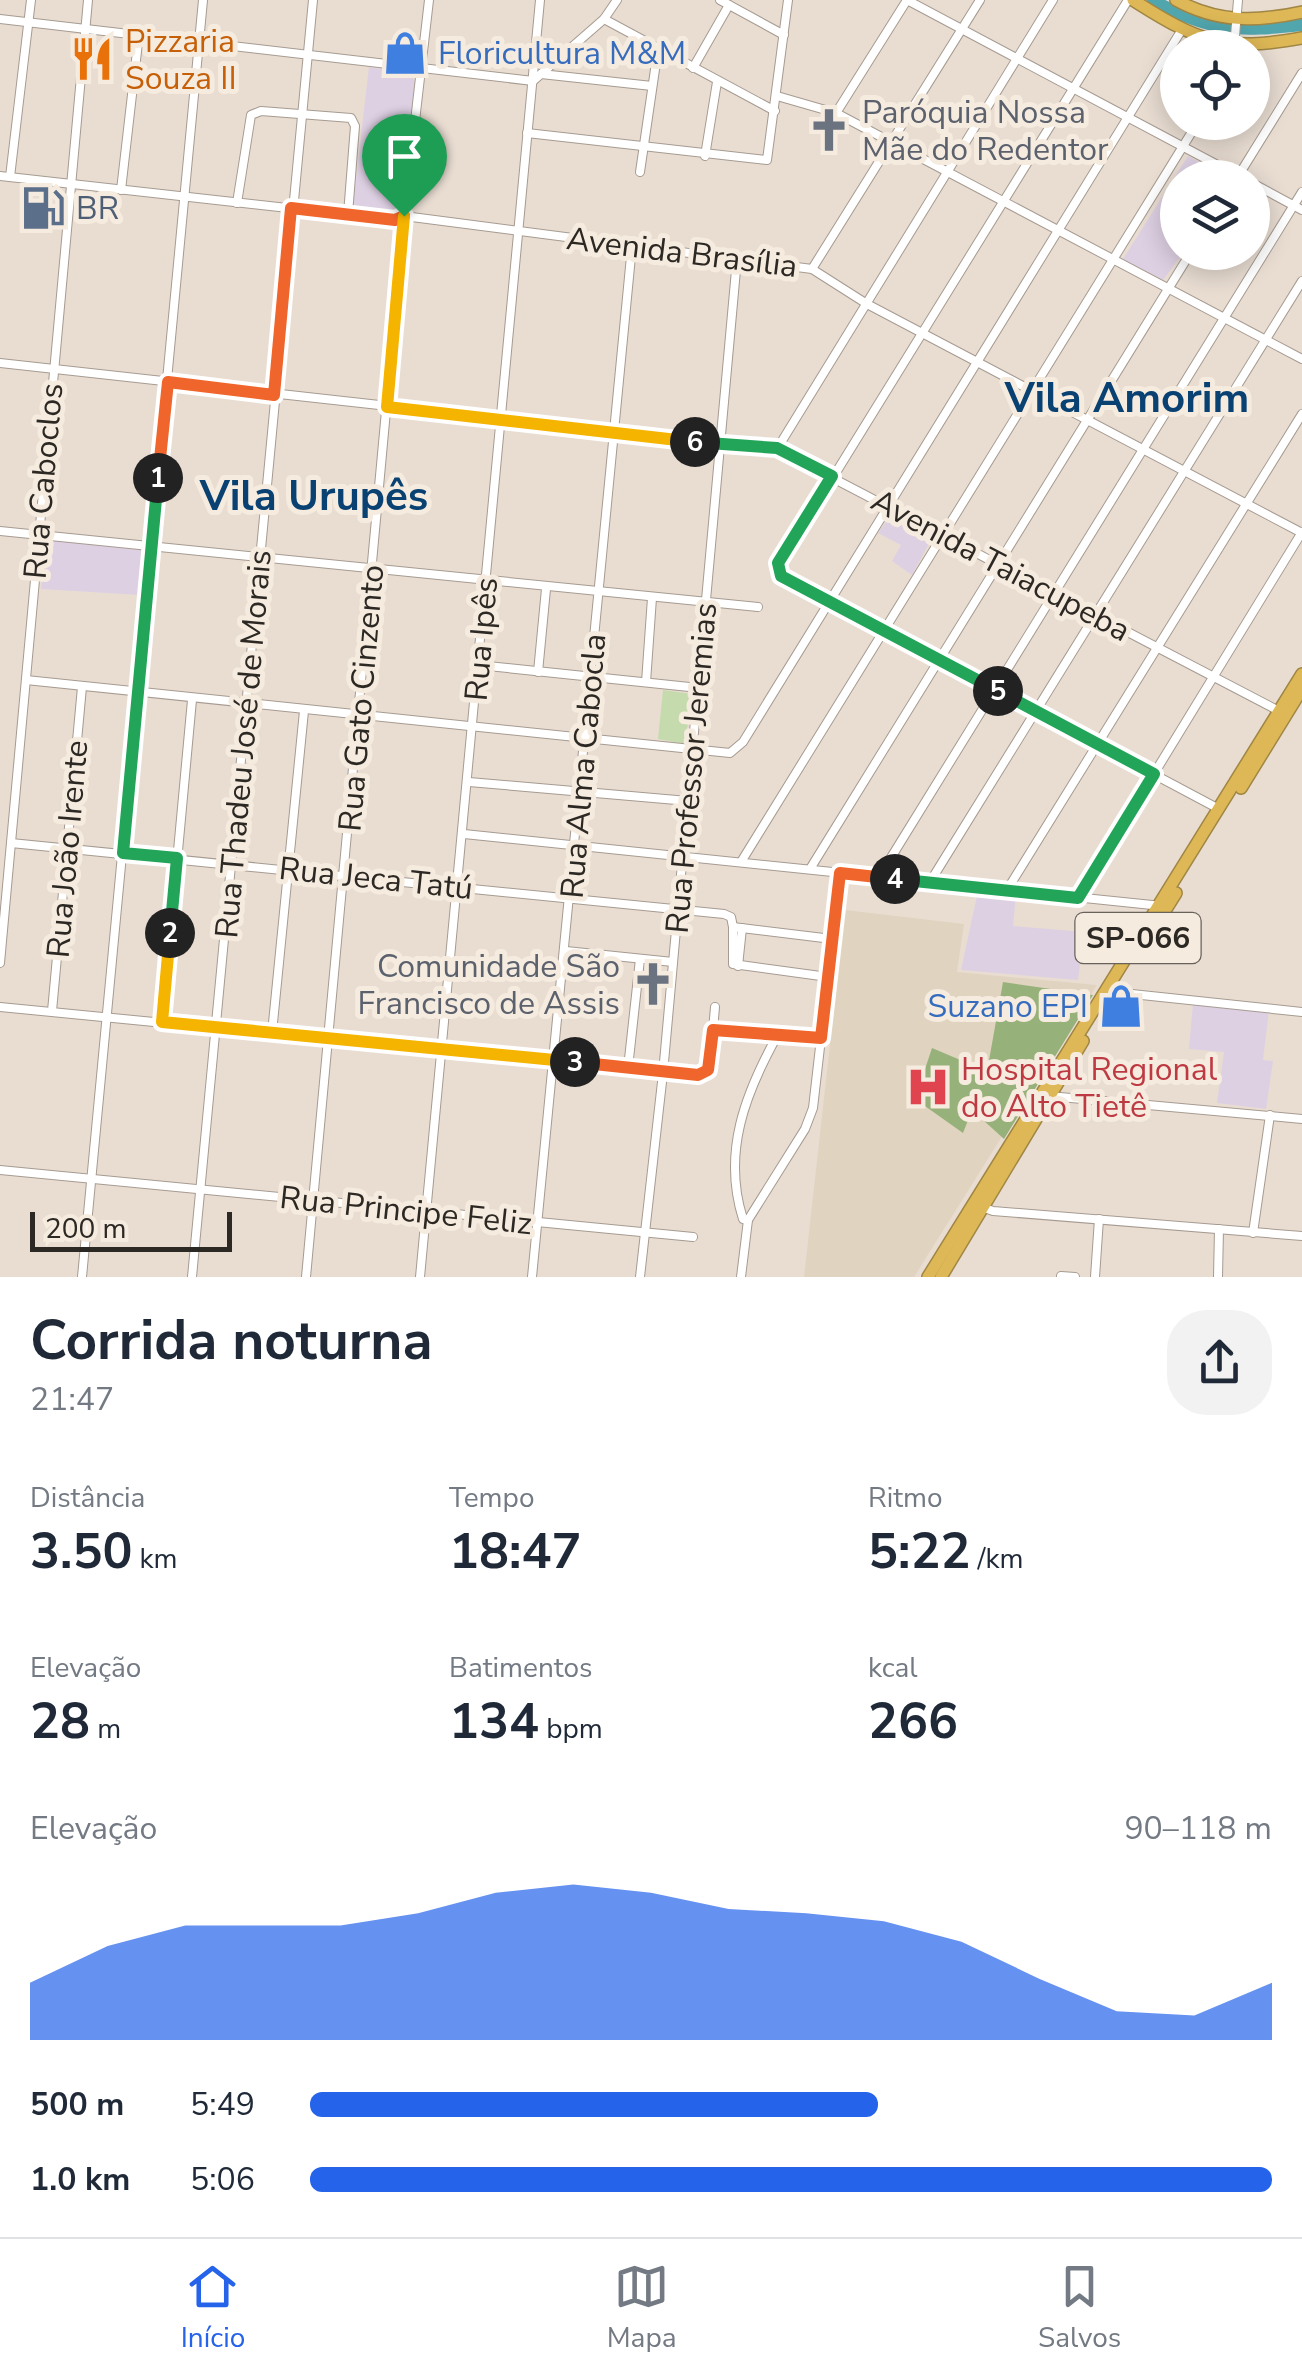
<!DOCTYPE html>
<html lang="pt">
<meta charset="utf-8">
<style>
:root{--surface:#fff;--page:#f2f2f3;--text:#1f2937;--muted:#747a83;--line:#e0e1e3;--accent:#2563eb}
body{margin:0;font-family:"Nunito Sans",sans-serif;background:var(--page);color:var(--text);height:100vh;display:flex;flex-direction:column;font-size:38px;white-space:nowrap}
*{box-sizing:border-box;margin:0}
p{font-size:32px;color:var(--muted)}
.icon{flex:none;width:55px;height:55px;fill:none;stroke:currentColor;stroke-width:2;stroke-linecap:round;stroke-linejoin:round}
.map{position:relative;height:1277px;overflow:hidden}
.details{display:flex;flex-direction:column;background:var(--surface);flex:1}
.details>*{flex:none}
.controls{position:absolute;left:1160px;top:30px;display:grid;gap:20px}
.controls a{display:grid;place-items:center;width:110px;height:110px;border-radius:50%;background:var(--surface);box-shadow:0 5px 25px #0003;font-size:50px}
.scale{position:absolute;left:30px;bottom:25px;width:202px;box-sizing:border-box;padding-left:10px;border:5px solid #2c2823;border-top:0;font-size:28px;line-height:35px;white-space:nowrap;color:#2c2823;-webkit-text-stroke:8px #f6ebdf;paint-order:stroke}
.pin{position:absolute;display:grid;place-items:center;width:85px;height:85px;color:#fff;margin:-102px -42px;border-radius:50% 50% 50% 0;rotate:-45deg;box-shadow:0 0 10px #0007}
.pin .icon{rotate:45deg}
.km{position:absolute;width:50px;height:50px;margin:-25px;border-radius:50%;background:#222;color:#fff;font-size:28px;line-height:50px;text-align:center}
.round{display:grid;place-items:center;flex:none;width:105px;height:105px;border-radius:40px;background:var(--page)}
.summary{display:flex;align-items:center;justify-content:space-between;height:170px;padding:0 30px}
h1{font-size:55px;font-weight:700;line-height:75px}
.metrics{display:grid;grid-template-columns:repeat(3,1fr);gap:15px;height:170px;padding:10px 30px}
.metrics div{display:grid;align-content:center}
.metrics b{font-size:50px;font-weight:700}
.metrics small{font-size:28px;font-weight:400}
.metrics p{font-size:28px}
.chart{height:280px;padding:20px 30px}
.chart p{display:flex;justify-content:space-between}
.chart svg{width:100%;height:180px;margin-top:10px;fill:var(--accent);opacity:.7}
ul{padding:0 30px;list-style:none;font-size:32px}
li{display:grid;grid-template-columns:160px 120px 1fr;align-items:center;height:75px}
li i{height:25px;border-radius:12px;background:var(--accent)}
.tab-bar{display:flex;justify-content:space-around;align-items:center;height:140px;border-top:2px solid var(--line);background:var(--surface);font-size:28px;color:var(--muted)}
.tab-bar a{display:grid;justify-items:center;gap:5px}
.tab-bar .on{color:var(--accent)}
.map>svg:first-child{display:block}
.education{fill:#ded0e3}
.medical{fill:#e0d4c0}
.green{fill:#c5dbae}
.forest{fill:#97b17a}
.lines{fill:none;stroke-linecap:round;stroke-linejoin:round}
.river{stroke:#51a6ae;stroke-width:12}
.minor-casing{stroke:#a69b91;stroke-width:10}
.highway-casing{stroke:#a08644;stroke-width:14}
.minor{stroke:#fff;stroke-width:8}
.highway{stroke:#deb856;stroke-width:11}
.split-1-casing{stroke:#fff;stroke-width:20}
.split-2-casing{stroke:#fff;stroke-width:20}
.split-3-casing{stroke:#fff;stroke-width:20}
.split-4-casing{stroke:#fff;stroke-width:20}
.split-5-casing{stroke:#fff;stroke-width:20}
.split-6-casing{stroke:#fff;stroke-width:20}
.split-7-casing{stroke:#fff;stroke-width:20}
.split-1{stroke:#f0652b;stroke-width:12}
.split-2{stroke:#22a559;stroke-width:12}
.split-3{stroke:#f5b400;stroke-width:12}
.split-4{stroke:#f0652b;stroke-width:12}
.split-5{stroke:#22a559;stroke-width:12}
.split-6{stroke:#22a559;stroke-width:12}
.split-7{stroke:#f5b400;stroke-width:12}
.labels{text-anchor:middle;stroke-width:10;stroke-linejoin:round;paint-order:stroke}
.shield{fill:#f6ebdf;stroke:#69625b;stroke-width:2.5}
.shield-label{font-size:30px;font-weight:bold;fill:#2c2823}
.food-label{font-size:32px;fill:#c56008;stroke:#f6ebdf;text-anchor:start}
.shop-label{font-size:32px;fill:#366cbe;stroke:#f6ebdf;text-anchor:start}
.worship-label{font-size:32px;fill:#5b616d;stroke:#f6ebdf;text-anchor:start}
.service-label{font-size:32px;fill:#4e5e75;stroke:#f6ebdf;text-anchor:start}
.street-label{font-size:32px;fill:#2c2823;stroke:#f6ebdf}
.health-label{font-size:32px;fill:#be3a42;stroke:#f6ebdf;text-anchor:start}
.district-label{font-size:42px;font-weight:bold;fill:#084172;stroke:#f6ebdf}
</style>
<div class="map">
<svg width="1302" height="1277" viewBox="0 0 1302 1277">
<rect width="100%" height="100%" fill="#e9ddd2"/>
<!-- education -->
<g class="education">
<path d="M369 67 411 73 415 82 398 210 391 215 360 212 353 204Z"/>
<path d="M1188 156 1227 177 1178 178V252L1183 253 1163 280 1123 259Z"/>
<path d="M892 514 933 536 912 575 892 561 901 545 878 533Z"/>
<path d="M52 539 145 548 140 595 41 589 46 543Z"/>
<path d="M978 891 1016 895 1013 926 1084 932 1078 980 961 970Z"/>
<path d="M1193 1003 1269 1010 1263 1060 1273 1061 1266 1109 1217 1103 1224 1052 1189 1049Z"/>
</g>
<!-- medical -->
<path class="medical" d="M845 910 964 924 957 972 1097 985 914 1277H804Z"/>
<!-- green -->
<path class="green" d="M663 690 692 694 685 744 658 739Z"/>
<!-- forest -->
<path class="forest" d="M1003 982 1093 995 1004 1139 972 1110 963 1133 915 1099 932 1048 984 1070 988 1066Z"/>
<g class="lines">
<!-- river -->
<path class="river" d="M1153 0C1208 32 1240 32 1302 25"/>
<!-- minor casing -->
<g class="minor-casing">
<g id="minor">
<path d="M720 0 784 35"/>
<path d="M907 0 1242 178"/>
<path d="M1128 0 777 568 781 576 1219 809"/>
<path d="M0 19 533 81 604 19 617 0"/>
<path d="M604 19 775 111"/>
<path d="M1234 48 1238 0"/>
<path d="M693 68 729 5"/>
<path d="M541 74 652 86"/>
<path d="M777 96 836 113 1302 359"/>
<path d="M836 113 907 0"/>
<path d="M527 133 767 160 788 0"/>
<path d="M705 156 717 82"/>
<path d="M640 172 658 49"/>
<path d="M0 176 395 220 404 216 812 269 867 304 1302 533"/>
<path d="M10 177 31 0"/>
<path d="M1237 178 1302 73"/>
<path d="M1252 183 1302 210"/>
<path d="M121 190 139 34"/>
<path d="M237 203 251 115 261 111 351 118 355 126 348 214"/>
<path d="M812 269 980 0"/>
<path d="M0 363 777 449 1279 711"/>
<path d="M777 449 1053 0"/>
<path d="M0 531 758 607"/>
<path d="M478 665 699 688"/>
<path d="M538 672 546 589"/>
<path d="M26 680 730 753 743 742 1181 31"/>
<path d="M646 682 652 598"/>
<path d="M469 782 688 801"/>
<path d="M464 834 1162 906"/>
<path d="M11 843 724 914 731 917 733 927"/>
<path d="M741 862 1198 122"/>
<path d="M810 869 1191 252"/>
<path d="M879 877 1302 192"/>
<path d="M930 882 1302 281"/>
<path d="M1007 890 1302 414"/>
<path d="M1078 898 1302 532"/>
<path d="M733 927V964L828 977"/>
<path d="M733 927 832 939"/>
<path d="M566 951 673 962"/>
<path d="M0 963 88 0"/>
<path d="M738 966 742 928"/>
<path d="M1113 992 1302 1012"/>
<path d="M0 1007 698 1075 706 1073 710 1065 715 1007"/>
<path d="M52 1011 82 687"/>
<path d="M162 1023 192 700"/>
<path d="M713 1030 821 1038"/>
<path d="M272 1033 304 711"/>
<path d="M628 1068 640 959"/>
<path d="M1049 1096 1302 1119"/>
<path d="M0 1170 693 1237"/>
<path d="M979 1206 993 1211 1302 1236"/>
<path d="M748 1220 743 1219C722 1153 745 1094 777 1036"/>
<path d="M1253 1233 1270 1115"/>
<path d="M1061 1276 1075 1277"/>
<path d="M82 1277 203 0"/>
<path d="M192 1277 313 0"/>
<path d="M306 1277 404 216 429 0"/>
<path d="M420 1277 540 0"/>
<path d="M532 1277 632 246"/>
<path d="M640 1277 663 1073 737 259"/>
<path d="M741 1277 748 1220 805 1129 813 1108 840 873"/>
<path d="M1095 1277 1099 1219"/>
<path d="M1218 1277 1219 1229"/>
</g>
</g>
<!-- highway casing -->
<g class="highway-casing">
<g id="highway">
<path d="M1133 0C1199 42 1224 52 1302 38"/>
<path d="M1176 0C1218 23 1256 22 1302 12"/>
<path d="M1241 788 1302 689"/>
<path d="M1146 941 1176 893"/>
<path d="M928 1277 1302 674"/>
<path d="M941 1277 1083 1041"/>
</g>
</g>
<!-- minor -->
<use href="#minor" class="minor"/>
<!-- highway -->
<use href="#highway" class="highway"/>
</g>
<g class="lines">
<!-- split-1 casing -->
<g class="split-1-casing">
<path id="split-1" d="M158 478 168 382 274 395 291 208 395 220 404 216"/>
</g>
<!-- split-2 casing -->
<g class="split-2-casing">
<path id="split-2" d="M158 478 123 853 177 858 170 933"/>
</g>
<!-- split-3 casing -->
<g class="split-3-casing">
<path id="split-3" d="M170 933 162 1022 575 1062"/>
</g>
<!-- split-4 casing -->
<g class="split-4-casing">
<path id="split-4" d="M575 1062 698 1075 708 1070 713 1030 821 1038 840 873 895 879"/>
</g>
<!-- split-5 casing -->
<g class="split-5-casing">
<path id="split-5" d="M895 879 1078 898 1154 774 998 691"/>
</g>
<!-- split-6 casing -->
<g class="split-6-casing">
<path id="split-6" d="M695 442 777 448 832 476 778 563 781 576 998 691"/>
</g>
<!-- split-7 casing -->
<g class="split-7-casing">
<path id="split-7" d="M404 216 387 407 695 442"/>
</g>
<!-- split-1 -->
<use href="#split-1" class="split-1"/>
<!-- split-2 -->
<use href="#split-2" class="split-2"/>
<!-- split-3 -->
<use href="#split-3" class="split-3"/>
<!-- split-4 -->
<use href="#split-4" class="split-4"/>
<!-- split-5 -->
<use href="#split-5" class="split-5"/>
<!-- split-6 -->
<use href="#split-6" class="split-6"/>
<!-- split-7 -->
<use href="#split-7" class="split-7"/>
</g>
<!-- icons -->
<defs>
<g id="shop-bare" transform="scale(3.45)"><path d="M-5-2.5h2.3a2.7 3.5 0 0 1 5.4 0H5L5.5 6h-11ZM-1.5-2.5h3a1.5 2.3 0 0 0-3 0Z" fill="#3f7fe0" stroke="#f6ebdf" stroke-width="2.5" paint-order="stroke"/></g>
<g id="restaurant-bare" transform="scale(3.45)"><path d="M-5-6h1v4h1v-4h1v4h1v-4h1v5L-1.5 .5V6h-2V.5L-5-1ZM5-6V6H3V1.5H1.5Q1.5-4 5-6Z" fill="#e8710a" stroke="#f6ebdf" stroke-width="2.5" paint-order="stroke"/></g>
<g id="church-bare" transform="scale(3.45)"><path d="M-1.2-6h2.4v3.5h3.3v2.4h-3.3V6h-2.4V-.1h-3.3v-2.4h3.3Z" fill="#6b7280" stroke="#f6ebdf" stroke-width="2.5" paint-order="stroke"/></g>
<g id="fuel-bare" transform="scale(3.45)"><path d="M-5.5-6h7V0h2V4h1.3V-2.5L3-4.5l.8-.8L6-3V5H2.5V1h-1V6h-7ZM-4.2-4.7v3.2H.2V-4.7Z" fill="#5c6f8a" stroke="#f6ebdf" stroke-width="2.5" paint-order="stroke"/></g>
<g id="hospital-bare" transform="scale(3.45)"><path d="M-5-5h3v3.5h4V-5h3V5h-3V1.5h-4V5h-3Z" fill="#e0444e" stroke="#f6ebdf" stroke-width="2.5" paint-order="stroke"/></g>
</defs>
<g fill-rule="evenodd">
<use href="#shop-bare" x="405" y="53"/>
<use href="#restaurant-bare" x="92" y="59"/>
<use href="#church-bare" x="829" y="130"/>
<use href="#fuel-bare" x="43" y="208"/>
<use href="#church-bare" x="653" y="984"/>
<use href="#shop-bare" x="1121" y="1006"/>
<use href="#hospital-bare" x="928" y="1087"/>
</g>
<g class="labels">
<!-- shield labels -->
<rect class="shield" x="1075.5" y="913" width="125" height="50" rx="8"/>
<g class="shield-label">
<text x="1138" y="948">SP-066</text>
</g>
<!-- food labels -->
<g class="food-label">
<text x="125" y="52">Pizzaria<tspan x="125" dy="37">Souza II</tspan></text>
</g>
<!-- shop labels -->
<g class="shop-label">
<text x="438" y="64">Floricultura M&amp;M</text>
<text x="1088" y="1017" text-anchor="end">Suzano EPI</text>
</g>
<!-- worship labels -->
<g class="worship-label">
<text x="862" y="123">Paróquia Nossa<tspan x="862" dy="37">Mãe do Redentor</tspan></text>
<text x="620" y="977" text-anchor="end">Comunidade São<tspan x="620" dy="37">Francisco de Assis</tspan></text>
</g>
<!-- service labels -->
<g class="service-label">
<text x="76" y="219">BR</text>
</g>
<!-- street labels -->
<g class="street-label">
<text transform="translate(682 252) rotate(7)" y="11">Avenida Brasília</text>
<text transform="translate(43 481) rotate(-85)" y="11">Rua Caboclos</text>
<text transform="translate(1001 565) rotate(28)" y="11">Avenida Taiacupeba</text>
<text transform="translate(481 639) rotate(-85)" y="11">Rua Ipês</text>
<text transform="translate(361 698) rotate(-85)" y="11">Rua Gato Cinzento</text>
<text transform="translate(243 744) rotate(-85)" y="11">Rua Thadeu José de Morais</text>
<text transform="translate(583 766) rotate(-85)" y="11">Rua Alma Cabocla</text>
<text transform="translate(691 768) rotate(-85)" y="11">Rua Professor Jeremias</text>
<text transform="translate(67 849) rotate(-85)" y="11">Rua João Irente</text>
<text transform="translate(376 878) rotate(6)" y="11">Rua Jeca Tatú</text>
<text transform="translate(406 1210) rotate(6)" y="11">Rua Principe Feliz</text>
</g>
<!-- health labels -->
<g class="health-label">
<text x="961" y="1080">Hospital Regional<tspan x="961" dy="37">do Alto Tietê</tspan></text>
</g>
<!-- district labels -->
<g class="district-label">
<text x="1127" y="412">Vila Amorim</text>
<text x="314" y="510">Vila Urupês</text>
</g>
</g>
</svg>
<div class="controls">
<a><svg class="icon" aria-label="locate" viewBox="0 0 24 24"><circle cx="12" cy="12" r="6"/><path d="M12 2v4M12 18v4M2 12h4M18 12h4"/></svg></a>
<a><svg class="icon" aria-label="layers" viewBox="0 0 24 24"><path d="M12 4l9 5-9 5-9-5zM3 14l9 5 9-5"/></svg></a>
</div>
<div class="scale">200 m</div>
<div class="pin" style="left:404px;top:216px;background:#1e9e55"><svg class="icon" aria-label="arrive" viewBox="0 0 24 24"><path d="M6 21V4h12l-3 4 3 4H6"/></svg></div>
<b class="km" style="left:158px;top:478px">1</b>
<b class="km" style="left:170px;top:933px">2</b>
<b class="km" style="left:575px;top:1062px">3</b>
<b class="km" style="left:895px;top:879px">4</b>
<b class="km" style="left:998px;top:691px">5</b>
<b class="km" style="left:695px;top:442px">6</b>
</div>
<section class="details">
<div class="summary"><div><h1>Corrida noturna</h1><p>21:47</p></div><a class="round"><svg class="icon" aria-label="share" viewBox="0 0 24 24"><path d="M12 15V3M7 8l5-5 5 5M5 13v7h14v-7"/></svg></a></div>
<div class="metrics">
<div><p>Distância</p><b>3.50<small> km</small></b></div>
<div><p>Tempo</p><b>18:47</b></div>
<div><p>Ritmo</p><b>5:22<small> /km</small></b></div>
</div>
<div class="metrics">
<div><p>Elevação</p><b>28<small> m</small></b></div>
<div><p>Batimentos</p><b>134<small> bpm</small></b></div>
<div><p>kcal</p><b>266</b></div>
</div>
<div class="chart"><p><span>Elevação</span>90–118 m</p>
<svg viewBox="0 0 160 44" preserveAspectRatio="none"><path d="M0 44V30L10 21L20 16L30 16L40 16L50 13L60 8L70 6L80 8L90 12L100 13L110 15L120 20L130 29L140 37L150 38L160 30V44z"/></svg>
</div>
<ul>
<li><b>500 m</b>5:49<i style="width:59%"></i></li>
<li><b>1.0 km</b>5:06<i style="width:100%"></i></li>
</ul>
</section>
<nav class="tab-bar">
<a class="on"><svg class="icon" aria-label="home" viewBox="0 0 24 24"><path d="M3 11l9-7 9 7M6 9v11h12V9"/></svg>Início</a>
<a><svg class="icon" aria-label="map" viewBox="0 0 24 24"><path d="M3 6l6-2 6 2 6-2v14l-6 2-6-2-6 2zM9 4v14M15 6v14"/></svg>Mapa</a>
<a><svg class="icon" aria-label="saved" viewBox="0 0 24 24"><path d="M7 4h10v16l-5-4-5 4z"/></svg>Salvos</a>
</nav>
